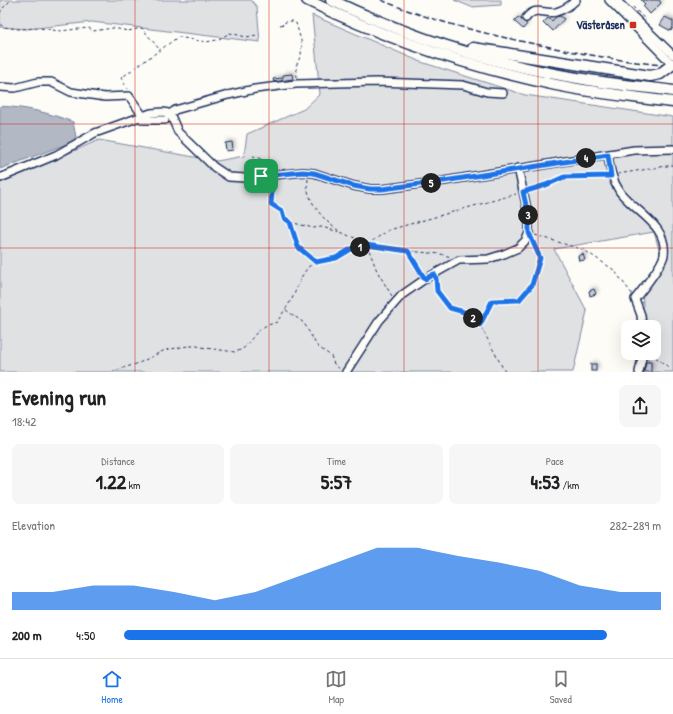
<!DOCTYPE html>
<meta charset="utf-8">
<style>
:root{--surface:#fff;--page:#f6f6f6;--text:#202124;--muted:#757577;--line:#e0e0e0;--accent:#1a73e8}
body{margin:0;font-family:"Patrick Hand",sans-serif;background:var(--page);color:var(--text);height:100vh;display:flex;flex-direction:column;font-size:15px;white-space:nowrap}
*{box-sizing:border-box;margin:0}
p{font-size:13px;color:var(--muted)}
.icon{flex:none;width:22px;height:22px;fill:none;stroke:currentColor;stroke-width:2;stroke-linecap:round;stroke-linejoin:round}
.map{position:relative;height:372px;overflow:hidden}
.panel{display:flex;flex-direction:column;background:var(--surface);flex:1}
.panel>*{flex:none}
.controls{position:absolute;left:621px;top:320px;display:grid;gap:8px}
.controls a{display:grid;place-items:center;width:40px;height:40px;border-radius:8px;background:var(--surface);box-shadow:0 4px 16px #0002;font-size:20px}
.pin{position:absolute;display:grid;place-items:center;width:34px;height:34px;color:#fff;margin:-17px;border-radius:8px;box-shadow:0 2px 6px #0006}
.km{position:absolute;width:20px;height:20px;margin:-10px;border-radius:50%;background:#222;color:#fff;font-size:11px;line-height:20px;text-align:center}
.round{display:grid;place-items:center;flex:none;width:42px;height:42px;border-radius:8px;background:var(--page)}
.head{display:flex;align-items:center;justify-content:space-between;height:68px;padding:0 12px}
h1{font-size:22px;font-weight:800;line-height:30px}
.stats{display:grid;grid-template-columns:repeat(3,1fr);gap:6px;height:68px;padding:4px 12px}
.stats div{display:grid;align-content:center;border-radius:8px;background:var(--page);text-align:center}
.stats b{font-size:20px;font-weight:800}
.stats small{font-size:11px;font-weight:400}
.stats p{font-size:11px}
.chart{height:112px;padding:8px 12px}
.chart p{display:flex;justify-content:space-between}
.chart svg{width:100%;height:72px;margin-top:4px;fill:var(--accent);opacity:.7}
ul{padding:0 12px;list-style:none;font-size:13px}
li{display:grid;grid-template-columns:64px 48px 1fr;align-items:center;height:30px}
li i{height:10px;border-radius:5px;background:var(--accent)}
.tabs{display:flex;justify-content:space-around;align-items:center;height:56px;border-top:1px solid var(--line);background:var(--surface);font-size:11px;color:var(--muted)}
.tabs a{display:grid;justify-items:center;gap:2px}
.tabs .active{color:var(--accent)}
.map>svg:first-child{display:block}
.green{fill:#e0e1e3;stroke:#7e88a0}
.water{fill:#b3b8c5;stroke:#76819c}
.building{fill:#c9ccd3;stroke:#1b2f5e;filter:url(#shadow)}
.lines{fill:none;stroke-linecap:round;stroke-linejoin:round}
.minor-casing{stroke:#1b2f5e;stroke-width:10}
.highway-casing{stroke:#1b2f5e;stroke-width:13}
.path{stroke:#1b2f5e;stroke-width:1;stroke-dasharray:3 3;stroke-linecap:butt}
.minor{stroke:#fdfcf7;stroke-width:7}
.highway{stroke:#fdfcf7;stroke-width:10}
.rail{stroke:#1b2f5e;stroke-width:1.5;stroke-dasharray:6 3;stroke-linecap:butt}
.route-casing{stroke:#fff;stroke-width:8}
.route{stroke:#1a73e8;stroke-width:5}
.grid{fill:none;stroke:#c8321e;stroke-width:1;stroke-opacity:0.55}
.poi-dot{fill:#c8321e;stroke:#fdfcf7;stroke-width:1.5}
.labels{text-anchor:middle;stroke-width:4;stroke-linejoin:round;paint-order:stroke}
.poi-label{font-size:12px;font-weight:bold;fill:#1b2f5e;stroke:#fdfcf7;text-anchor:end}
</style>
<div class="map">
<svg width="673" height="372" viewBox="0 0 673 372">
<defs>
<filter id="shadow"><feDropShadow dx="2" dy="-2" stdDeviation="2" flood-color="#0004"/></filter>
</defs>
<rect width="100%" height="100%" fill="#fdfcf7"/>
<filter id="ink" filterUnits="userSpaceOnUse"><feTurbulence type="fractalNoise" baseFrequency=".025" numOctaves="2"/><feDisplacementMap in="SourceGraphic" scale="8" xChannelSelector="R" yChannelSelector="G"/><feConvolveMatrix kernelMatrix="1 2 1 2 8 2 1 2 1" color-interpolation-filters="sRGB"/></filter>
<g filter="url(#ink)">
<!-- green -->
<g class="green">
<path d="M0 0H251L257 7 260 42 92 22 27 29 0 27Z"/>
<path d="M454 0H501V5L471 7Z"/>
<path d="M312 15 421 62 525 95 673 117V372H650L647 353H654V327H644L642 284 664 267 654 232 554 249 587 311 573 372H0V183L99 140 217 161 244 156 247 134 304 109 320 94Z"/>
</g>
<!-- water -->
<path class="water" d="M0 106C29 108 46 112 73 122L76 137 72 142 0 169Z"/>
<!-- building -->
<g class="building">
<path d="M641 0H659L661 3 650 14 643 6 645 4Z"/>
<path d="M560 16 564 19 553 31 547 25 546 26 543 23 548 18 552 21 556 17Z"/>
<path d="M518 17 527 24 523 29 514 21Z"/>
<path d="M665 17 673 21V27L671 31 660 25Z"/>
<path d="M292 74 293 79 274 82 273 79 283 78V75Z"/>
<path d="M232 142 233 150 226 151 225 143Z"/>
<path d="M583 254 585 260 579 261 578 256Z"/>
<path d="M594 289 596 294 590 296 589 291Z"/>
<path d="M646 362H651V372H644Z"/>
<rect x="591" y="364" width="5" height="7"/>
</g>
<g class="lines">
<!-- minor casing -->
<g class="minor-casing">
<g id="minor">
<path d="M609 0 672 64"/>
<path d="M616 0 673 55"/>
<path d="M526 18C537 5 543 15 556 12 563 10 571 5 576 0"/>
<path d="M0 87 15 88 38 82H51L71 92 105 97 129 96 143 116V120H165"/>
<path d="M169 115 175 110 228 95 255 89 296 84 377 82 463 85 487 92 503 93"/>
<path d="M608 155C610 169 612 180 620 192 636 213 668 225 664 255 662 266 642 290 635 299L641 315 642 327"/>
<path d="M0 178 56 155 95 133 151 113 163 112 168 113 172 118 178 132 214 167 229 177 245 178 303 172 314 173 354 186 370 189H382L444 181 634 150 673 149"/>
<path d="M346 372 379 321 402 295 425 279 459 260 488 259 504 254 518 248 526 240 529 233V218L518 168"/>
<path d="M639 372 643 353"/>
</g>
</g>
<!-- highway casing -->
<g class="highway-casing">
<g id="highway">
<path d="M307 0C386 39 469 67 556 85 594 93 634 97 673 102"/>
<path d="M331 0C413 39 500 66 589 80 617 85 645 87 673 91"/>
<path d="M473 48 650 76 660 74 673 64"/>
</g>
</g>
<!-- path -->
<g class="path">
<path d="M633 7 646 20"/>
<path d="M0 13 2 9 11 0"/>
<path d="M0 24 4 27 18 29 39 28 59 31 89 28 93 31 113 28 128 31 142 28 159 49"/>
<path d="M280 25 285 24V22L291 21 296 23 302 44 301 55 296 66 297 78"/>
<path d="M128 90 121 78 178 37 206 42 217 40 230 33 246 37 257 35"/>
<path d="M253 156 260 158 262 164 269 168"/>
<path d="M618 174 673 165"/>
<path d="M308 179C308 183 306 187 308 191 312 207 327 224 341 232 351 238 356 236 366 245L389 230 516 194"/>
<path d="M266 182 272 191 271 204 282 211 284 218 290 222 297 247 315 262"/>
<path d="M529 190 546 185 564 177 605 176"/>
<path d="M290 222 313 228 322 227 339 232"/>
<path d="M535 235 584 250 614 270 632 294"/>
<path d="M367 245 377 271 392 296"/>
<path d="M409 251 421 273"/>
<path d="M437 279V291L451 308 464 312 473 318 480 325"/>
<path d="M286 310 304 323 317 346 331 356 334 364 341 370"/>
<path d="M652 353 655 357 670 368"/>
<path d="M111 372 139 363 165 350 188 346H197L206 348 235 352 243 349 258 331 265 326 277 322 292 299 302 276 308 267 316 262 336 258 351 249 366 245H375L408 251 441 254 451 257"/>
<path d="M505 372 480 325 492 301 519 300 532 285 540 258 533 240"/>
</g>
<!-- minor -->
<use href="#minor" class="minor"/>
<!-- highway -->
<use href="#highway" class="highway"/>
<!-- rail -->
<path class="rail" d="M381 0C434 22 489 35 545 46 583 54 622 61 662 65"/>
</g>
</g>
<g class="lines" filter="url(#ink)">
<!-- route casing -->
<g class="route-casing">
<path id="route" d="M608 155 611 176 564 177 546 185 523 192 529 218V233L540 258 532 285 519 300 492 301 480 325 474 318 464 312 450 308 437 291 436 278 434 274 425 279 408 251 366 245 351 249 336 258 316 262 298 247 290 222 284 218 282 211 271 204 272 191 261 176 303 172 314 173 354 186 370 189H382L444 181Z"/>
</g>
<!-- route -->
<use href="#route" class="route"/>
</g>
<!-- grid -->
<path class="grid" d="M135 0V372M269 0V372M404 0V372M538 0V372M0 124H673M0 248H673"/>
<!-- markers -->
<rect class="poi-dot" x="629" y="21" width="8" height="8" rx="2"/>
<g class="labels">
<!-- poi labels -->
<g class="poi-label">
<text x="625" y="29">Västeråsen</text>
</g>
</g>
</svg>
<div class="controls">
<a><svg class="icon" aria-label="layers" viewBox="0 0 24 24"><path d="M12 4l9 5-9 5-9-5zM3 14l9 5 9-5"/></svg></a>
</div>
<div class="pin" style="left:261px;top:176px;background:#1e9e55"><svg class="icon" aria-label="arrive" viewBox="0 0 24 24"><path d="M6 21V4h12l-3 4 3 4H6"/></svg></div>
<b class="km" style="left:360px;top:247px">1</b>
<b class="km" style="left:473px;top:318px">2</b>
<b class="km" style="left:528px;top:215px">3</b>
<b class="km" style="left:586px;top:158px">4</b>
<b class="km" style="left:431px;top:183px">5</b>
</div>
<section class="panel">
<div class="head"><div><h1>Evening run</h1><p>18:42</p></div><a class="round"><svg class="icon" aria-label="share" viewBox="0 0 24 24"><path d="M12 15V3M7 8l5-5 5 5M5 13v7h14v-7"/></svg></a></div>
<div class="stats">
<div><p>Distance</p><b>1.22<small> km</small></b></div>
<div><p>Time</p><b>5:57</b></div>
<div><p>Pace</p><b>4:53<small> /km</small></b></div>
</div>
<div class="chart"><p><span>Elevation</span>282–289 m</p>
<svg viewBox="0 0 160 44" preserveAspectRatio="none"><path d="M0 44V33L10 33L20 29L30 29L40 33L50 38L60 33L70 24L80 15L90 6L100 6L110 11L120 15L130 20L140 29L150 33L160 33V44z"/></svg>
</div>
<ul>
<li><b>200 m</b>4:50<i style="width:90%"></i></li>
</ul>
</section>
<nav class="tabs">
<a class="active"><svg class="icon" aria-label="home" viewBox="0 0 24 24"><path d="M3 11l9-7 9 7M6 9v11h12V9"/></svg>Home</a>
<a><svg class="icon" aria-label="map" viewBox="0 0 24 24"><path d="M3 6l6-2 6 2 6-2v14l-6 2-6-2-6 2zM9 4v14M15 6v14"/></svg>Map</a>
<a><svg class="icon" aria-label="saved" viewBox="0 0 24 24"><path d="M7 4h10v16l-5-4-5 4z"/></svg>Saved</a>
</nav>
